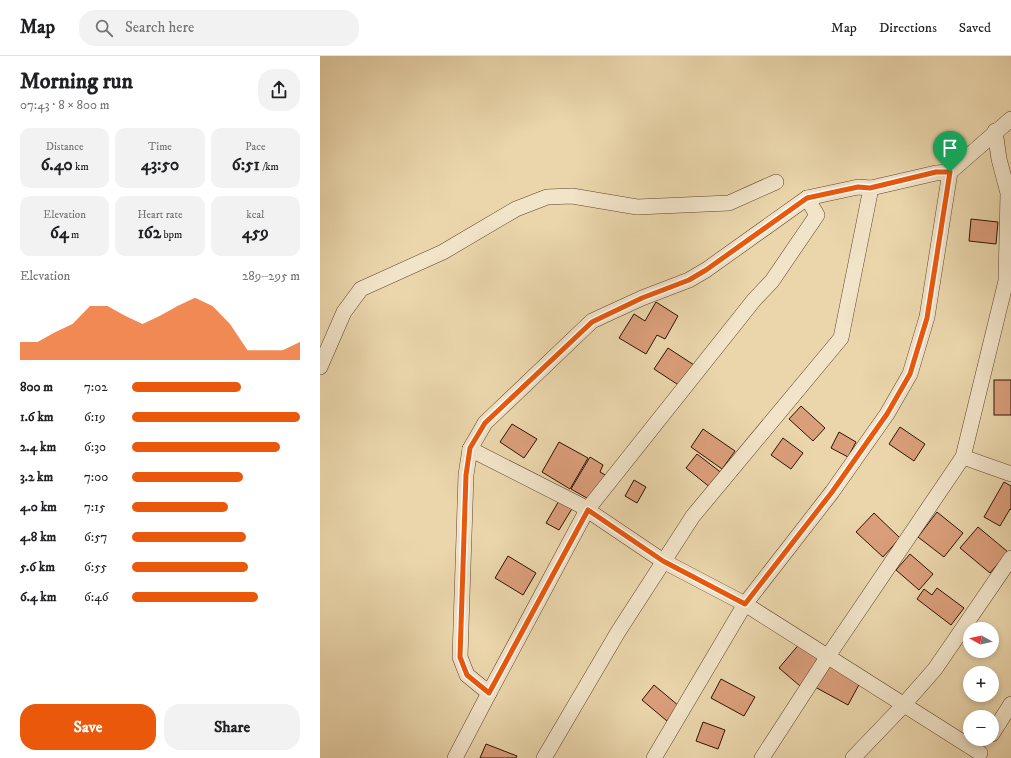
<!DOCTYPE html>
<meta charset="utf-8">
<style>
:root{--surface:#fff;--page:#f2f2f2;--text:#202124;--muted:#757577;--line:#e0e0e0;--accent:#ea580c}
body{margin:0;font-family:"IM FELL DW Pica",serif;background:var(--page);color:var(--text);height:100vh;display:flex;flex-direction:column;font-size:15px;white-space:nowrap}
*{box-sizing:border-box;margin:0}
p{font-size:13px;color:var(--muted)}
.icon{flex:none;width:22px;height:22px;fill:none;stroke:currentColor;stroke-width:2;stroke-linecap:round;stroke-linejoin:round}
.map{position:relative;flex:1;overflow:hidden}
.sheet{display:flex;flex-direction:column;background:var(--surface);width:320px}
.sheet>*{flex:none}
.needle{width:26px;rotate:278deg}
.buttons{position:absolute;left:643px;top:566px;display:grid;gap:8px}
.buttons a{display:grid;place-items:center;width:36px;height:36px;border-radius:50%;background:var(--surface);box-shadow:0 2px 6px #0003;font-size:20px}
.pin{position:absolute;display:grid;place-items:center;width:34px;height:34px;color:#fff;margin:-41px -17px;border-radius:50% 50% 50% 0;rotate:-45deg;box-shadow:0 0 4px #0007}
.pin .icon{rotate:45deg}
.round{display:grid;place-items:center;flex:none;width:42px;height:42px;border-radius:16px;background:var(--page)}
.summary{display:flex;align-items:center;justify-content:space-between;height:68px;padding:0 20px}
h1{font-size:22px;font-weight:800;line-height:30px}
.metrics{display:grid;grid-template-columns:repeat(3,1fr);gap:6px;height:68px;padding:4px 20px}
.metrics div{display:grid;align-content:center;border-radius:10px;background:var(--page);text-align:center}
.metrics b{font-size:17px;font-weight:800}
.metrics small{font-size:11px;font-weight:400}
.metrics p{font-size:11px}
.chart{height:112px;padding:8px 20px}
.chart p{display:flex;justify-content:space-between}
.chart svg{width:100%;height:72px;margin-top:4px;fill:var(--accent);opacity:.7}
.action{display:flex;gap:8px;margin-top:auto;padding:8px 20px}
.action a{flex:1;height:46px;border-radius:16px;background:var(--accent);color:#fff;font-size:16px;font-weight:800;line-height:46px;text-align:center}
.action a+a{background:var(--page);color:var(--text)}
ul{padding:0 20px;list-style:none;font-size:13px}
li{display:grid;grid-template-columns:64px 48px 1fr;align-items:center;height:30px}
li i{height:10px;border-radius:5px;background:var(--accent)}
header{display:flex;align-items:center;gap:24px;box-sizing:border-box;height:56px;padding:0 20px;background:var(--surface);border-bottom:1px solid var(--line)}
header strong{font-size:19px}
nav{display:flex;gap:22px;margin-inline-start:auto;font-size:14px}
.search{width:280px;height:36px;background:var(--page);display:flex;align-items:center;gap:10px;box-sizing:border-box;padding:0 14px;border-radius:16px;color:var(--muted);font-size:15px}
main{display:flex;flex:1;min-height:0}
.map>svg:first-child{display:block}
.building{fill:#db9e7b;stroke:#2d1300}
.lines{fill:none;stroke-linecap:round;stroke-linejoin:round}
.minor-casing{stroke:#5c442b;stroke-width:16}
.minor{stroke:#f2e4c9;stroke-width:15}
.route-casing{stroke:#fff;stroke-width:8}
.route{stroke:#ea580c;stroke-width:5}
</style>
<header>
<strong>Map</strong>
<div class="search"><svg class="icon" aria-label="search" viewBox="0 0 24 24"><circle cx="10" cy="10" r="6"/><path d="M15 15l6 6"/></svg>Search here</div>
<nav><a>Map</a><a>Directions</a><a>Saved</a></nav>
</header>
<main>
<section class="sheet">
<div class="summary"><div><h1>Morning run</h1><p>07:43 · 8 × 800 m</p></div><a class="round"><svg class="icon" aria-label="share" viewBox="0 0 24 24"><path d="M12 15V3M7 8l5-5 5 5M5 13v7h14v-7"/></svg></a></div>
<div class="metrics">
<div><p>Distance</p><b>6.40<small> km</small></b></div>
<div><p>Time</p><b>43:50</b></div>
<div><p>Pace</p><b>6:51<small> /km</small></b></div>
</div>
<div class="metrics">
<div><p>Elevation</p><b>64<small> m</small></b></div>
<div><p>Heart rate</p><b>162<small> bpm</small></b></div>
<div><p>kcal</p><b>459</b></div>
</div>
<div class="chart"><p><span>Elevation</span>289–295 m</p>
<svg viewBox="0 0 160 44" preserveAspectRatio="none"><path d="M0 44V33L10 33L20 27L30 22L40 11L50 11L60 17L70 22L80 17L90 11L100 6L110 11L120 22L130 38L140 38L150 38L160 33V44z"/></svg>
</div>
<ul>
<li><b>800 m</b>7:02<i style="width:65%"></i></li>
<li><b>1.6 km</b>6:19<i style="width:100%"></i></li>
<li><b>2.4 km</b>6:30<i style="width:88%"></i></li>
<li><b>3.2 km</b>7:00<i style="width:66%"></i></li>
<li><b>4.0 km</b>7:15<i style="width:57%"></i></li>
<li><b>4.8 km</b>6:57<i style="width:68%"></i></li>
<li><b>5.6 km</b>6:55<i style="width:69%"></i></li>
<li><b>6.4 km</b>6:46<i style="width:75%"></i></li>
</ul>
<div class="action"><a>Save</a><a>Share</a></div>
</section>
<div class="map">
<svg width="691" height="702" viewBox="0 0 691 702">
<rect width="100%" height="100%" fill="#ebd6ac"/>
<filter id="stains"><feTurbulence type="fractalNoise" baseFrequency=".005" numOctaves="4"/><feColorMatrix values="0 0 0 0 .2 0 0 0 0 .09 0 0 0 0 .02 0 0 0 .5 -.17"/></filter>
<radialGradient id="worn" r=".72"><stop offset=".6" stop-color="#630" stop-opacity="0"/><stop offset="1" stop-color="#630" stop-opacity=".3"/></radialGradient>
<!-- building -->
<g class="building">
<path d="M651 163 678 166 676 188 649 185Z"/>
<path d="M336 246 358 260 345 283 337 279 326 298 299 282 314 258 325 265Z"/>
<path d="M348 292 374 309 360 330 334 313Z"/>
<rect x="674" y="324" width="17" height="35"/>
<path d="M481 350 505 372 493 385 469 363Z"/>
<path d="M192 368 217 383 204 402 180 386Z"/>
<path d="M580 371 605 388 594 405 569 388Z"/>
<path d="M383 373 415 395 402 413 371 391Z"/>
<path d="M519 376 536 386 528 401 511 392Z"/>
<path d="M463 382 483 397 471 413 451 399Z"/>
<path d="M239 386 268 402 250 433 222 416Z"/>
<path d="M377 398 403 418 391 432 366 412Z"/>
<path d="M270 401 283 409 280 416 289 421 272 445 251 433Z"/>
<path d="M314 424 326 431 317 447 305 440Z"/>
<path d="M684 426 691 430V454L690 453 680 470 664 461Z"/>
<path d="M240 443 253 451 239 474 226 467Z"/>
<path d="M617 456 643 477 624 501 598 481Z"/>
<path d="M554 457 580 482 563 501 536 476Z"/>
<path d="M658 471 688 496 670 517 640 492Z"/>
<path d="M590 498 613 518 599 534 576 514Z"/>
<path d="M188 500 216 517 203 539 175 522Z"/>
<path d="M617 532 644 552 631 569 597 543 604 533 612 539Z"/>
<path d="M481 586 501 603 480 630 459 612Z"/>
<path d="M509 607 541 625 528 649 495 631Z"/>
<path d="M401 623 435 641 424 660 391 642Z"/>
<path d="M334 629 359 650 347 665 322 644Z"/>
<path d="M383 666 405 674 398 693 376 685Z"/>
<path d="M166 688 197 700 196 702H160Z"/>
</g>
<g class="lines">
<!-- minor casing -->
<g class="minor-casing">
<g id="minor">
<path d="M0 311 24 256 41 233 123 196 196 153 227 141 252 140 317 151 409 147 456 126"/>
<path d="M150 393 260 449 343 505 425 548 660 697"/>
<path d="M643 401 686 225 688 137 679 103 675 75"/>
<path d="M169 637 147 619 140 601 146 419 150 393 165 367 272 265 322 242 369 224 386 214 487 142 538 131 551 132 616 117 630 116 691 63"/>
<path d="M672 678 691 648"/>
<path d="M135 702 169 637 267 454 434 244 452 225 497 159 487 142"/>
<path d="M224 702 298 576 373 460 521 282 551 132"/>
<path d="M334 702 425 548 512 436 567 358 590 318 607 261 630 116"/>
<path d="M442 702 508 600 643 401 691 418"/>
<path d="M533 702 579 654 615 613 691 502"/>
</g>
</g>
<!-- minor -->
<use href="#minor" class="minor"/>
</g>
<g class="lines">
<!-- route casing -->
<g class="route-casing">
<path id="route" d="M616 116H630L607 262 590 318 567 358 512 436 425 548 343 505 268 454 169 637 147 619 140 601 146 419 150 392 165 367 272 266 322 242 369 224 386 214 487 142 538 131 550 132Z"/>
</g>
<!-- route -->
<use href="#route" class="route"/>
</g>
<rect width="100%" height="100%" filter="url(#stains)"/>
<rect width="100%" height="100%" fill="url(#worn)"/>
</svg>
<div class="buttons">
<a><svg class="needle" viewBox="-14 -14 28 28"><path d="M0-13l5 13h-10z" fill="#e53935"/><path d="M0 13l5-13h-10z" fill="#757577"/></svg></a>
<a>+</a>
<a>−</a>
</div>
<div class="pin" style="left:630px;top:116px;background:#1e9e55"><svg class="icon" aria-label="arrive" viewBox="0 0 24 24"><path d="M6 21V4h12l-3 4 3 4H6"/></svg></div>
</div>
</main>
